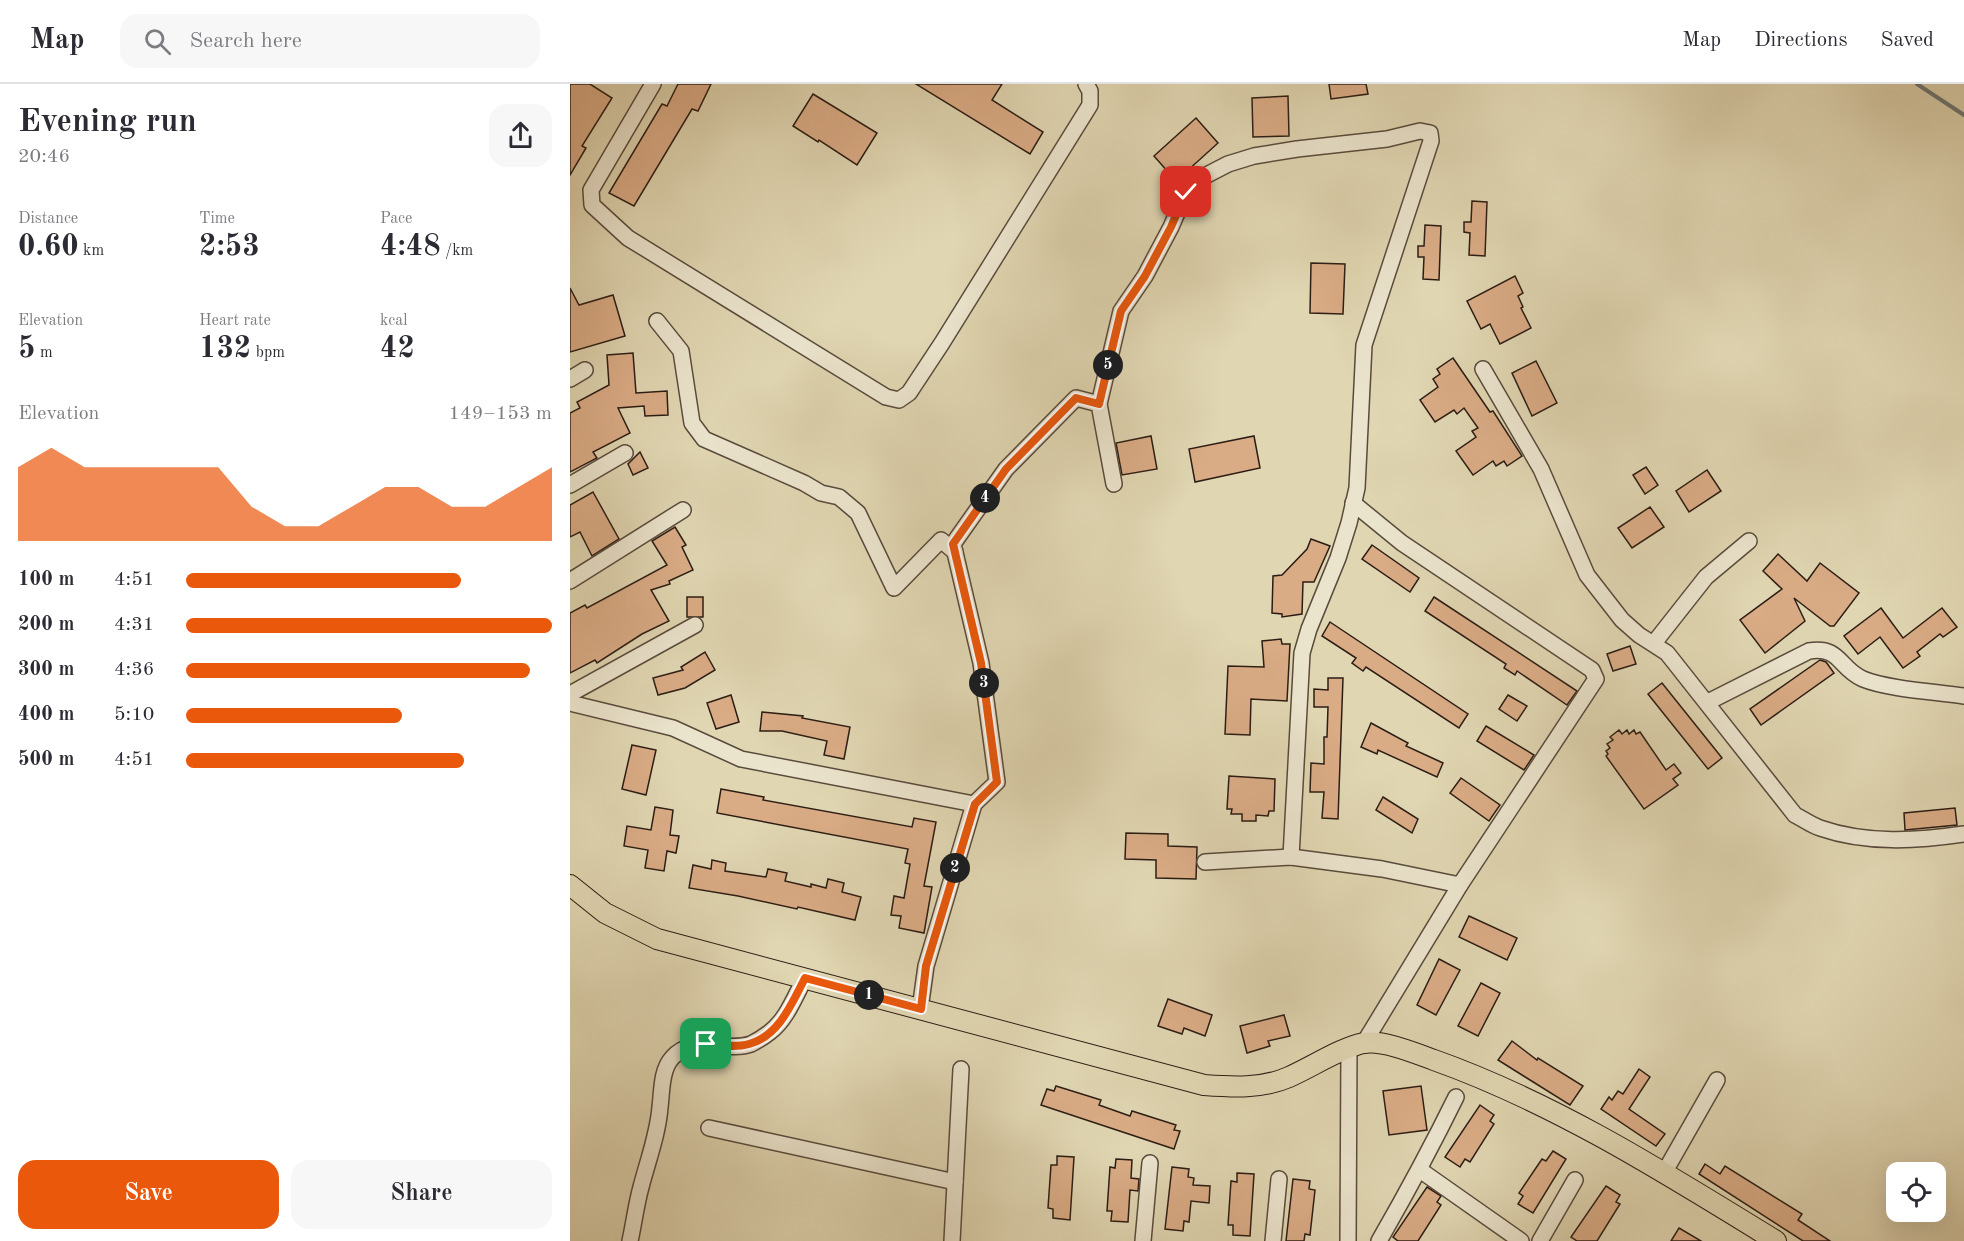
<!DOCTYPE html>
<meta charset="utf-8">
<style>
:root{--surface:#fff;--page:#f7f7f7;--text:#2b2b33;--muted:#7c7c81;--line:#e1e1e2;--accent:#ea580c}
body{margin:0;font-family:"Old Standard TT",serif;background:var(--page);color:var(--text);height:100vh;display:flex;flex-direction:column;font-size:22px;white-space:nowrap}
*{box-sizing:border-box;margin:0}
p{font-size:20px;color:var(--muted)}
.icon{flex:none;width:33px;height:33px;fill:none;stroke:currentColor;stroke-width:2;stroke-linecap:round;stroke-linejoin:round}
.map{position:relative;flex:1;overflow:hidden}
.side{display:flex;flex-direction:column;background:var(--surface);width:570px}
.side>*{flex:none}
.fabs{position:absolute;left:1316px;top:1078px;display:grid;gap:12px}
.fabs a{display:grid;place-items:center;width:60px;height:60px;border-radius:12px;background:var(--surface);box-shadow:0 6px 24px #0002;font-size:30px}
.pin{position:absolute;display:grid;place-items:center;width:51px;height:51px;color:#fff;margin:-26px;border-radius:12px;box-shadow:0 3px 9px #0006}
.km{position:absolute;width:30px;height:30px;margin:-15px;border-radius:50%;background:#222;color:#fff;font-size:16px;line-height:30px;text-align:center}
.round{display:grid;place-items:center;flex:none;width:63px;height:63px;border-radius:18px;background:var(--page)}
.head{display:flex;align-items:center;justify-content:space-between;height:102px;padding:0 18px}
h1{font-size:33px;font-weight:700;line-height:45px}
.stats{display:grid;grid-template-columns:repeat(3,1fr);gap:9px;height:102px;padding:6px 18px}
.stats div{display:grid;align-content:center}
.stats b{font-size:30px;font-weight:700}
.stats small{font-size:16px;font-weight:400}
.stats p{font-size:16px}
.chart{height:168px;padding:12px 18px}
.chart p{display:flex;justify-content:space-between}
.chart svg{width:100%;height:108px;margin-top:6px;fill:var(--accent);opacity:.7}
.primary-button{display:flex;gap:12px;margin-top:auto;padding:12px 18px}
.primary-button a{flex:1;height:69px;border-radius:18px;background:var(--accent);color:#fff;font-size:24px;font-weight:700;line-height:69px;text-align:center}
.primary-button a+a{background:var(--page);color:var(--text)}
ul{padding:0 18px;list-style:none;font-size:20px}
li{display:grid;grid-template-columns:96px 72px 1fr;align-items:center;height:45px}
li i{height:15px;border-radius:8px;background:var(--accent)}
header{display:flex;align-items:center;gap:36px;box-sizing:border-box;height:84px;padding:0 30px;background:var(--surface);border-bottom:2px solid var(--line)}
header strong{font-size:28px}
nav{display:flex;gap:33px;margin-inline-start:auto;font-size:21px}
.search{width:420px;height:54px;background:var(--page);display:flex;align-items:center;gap:15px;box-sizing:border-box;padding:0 21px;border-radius:18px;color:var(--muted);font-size:22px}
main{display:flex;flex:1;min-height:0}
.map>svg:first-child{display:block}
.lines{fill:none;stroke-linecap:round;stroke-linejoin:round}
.stream{stroke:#6d7976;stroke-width:4}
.building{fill:#daac86;stroke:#2c1d14;stroke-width:1.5}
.minor-casing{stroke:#594b3c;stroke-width:18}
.major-casing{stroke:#2c1d14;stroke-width:22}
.minor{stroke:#ebe4cd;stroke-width:15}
.major{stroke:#e0d6b2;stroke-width:20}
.route-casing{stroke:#fff;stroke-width:12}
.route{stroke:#ea580c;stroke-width:8}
</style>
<header>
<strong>Map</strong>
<div class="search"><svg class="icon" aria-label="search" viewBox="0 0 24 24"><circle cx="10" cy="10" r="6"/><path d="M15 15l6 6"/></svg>Search here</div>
<nav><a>Map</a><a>Directions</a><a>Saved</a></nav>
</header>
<main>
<section class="side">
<div class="head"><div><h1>Evening run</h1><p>20:46</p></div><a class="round"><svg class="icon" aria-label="share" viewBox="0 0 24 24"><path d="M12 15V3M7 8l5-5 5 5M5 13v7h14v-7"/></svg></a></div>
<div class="stats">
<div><p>Distance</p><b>0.60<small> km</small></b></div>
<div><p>Time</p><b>2:53</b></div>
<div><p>Pace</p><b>4:48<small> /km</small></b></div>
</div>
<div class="stats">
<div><p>Elevation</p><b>5<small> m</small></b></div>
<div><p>Heart rate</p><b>132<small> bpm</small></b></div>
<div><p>kcal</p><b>42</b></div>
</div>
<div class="chart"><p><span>Elevation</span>149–153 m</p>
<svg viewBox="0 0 160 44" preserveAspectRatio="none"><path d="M0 44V14L10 6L20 14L30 14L40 14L50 14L60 14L70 30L80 38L90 38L100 30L110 22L120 22L130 30L140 30L150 22L160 14V44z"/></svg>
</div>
<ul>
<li><b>100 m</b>4:51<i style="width:75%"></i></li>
<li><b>200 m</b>4:31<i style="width:100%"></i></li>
<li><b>300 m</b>4:36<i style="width:94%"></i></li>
<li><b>400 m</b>5:10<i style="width:59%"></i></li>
<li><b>500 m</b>4:51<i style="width:76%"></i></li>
</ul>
<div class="primary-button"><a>Save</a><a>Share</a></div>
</section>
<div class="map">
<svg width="1394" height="1157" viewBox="0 0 1394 1157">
<rect width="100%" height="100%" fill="#e0d6b2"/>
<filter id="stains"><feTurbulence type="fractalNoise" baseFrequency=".00333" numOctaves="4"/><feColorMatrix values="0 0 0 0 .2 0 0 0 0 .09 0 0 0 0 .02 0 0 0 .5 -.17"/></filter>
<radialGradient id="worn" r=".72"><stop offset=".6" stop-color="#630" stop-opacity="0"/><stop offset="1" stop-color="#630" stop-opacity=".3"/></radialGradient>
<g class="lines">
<!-- stream -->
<path class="stream" d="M1347 0 1394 31"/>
</g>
<!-- building -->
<g class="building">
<path d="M0 0H20L42 14 12 62 16 64 0 91Z"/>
<path d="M108 0H141L128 27 122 25 64 122 39 109 92 20 97 22Z"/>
<path d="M346 0H432L422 16 473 48 460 70Z"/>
<path d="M759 0H796L798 10 761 15Z"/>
<path d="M243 10 307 49 287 81 249 56 248 58 223 42Z"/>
<path d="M718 12 719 52 683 53 682 14Z"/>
<path d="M626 34 648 59 606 97 584 72Z"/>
<path d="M902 117 917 118 915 172 899 171 900 149 894 148V138H901Z"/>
<path d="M855 141 871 142 869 196 853 195 854 173H848V162H854Z"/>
<path d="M741 179 775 180 773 230 740 229Z"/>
<path d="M945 192 953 209 948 212 953 223 951 224 961 244 930 260 920 240 911 245 897 217Z"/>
<path d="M0 204 9 221 43 211 55 252 0 268Z"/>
<path d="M63 269 66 309 97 307 98 331 75 332 74 322 48 324 60 349 23 368 27 374 0 388V329L10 324 7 318 39 301 37 271Z"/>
<path d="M883 274 920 328 923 327 952 372 937 382 934 377 926 382 923 377 903 391 886 367 906 353 902 347 908 344 894 324 887 330 884 326 865 338 850 316 868 303 863 295 870 290 867 285Z"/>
<path d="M966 277 987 319 962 332 942 289Z"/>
<path d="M581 352 587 385 552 391 546 359Z"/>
<path d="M684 352 690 384 625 398 619 365Z"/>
<path d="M70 368 78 384 63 391 58 380Z"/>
<path d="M1076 383 1088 401 1075 410 1063 391Z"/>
<path d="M1137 386 1151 407 1119 428 1106 407Z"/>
<path d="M23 408 49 455 22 472 10 448 0 453V421Z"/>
<path d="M1080 423 1094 443 1062 464 1048 444Z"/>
<path d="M105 443 116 461 112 463 123 486 99 497 100 500 81 506 99 537 72 550 27 579 25 576 0 589V529L15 521 17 524 97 481 82 457Z"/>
<path d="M741 455 760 462 744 498H733L732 530 712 533V530L702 529 703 492 712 491 737 465Z"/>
<path d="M802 461 849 494 840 508 792 475Z"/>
<path d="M1208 470 1237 497 1250 479 1289 509 1264 542H1260L1224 514 1235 537 1195 569 1170 536 1212 505 1193 487Z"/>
<rect x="117" y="513" width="16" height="20"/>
<path d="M864 513 1007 607 997 621 947 587 945 591 934 584 936 580 855 527Z"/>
<path d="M1311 524 1333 554 1372 524 1387 543 1373 553 1370 550 1347 568 1350 572 1333 584 1310 553 1288 570 1274 552Z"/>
<path d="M760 538 898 630 889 644 796 583 793 587 782 579 786 574 752 552Z"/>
<path d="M711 555 712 560H720L717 617 681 615 680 651 655 650 658 582 694 583 692 557Z"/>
<path d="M1060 562 1066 580 1043 587 1037 570Z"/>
<path d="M135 568 145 586 115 604 88 611 83 594 113 586 111 583Z"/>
<path d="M1250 576 1256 578 1264 589 1191 641 1180 625Z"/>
<path d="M758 594H773L768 735 752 734 754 708H740L741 679 754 680V653H757L758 623H744V605L758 606Z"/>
<path d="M1092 599 1152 674 1138 685 1078 610Z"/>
<path d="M161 611 169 638 146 645 137 619Z"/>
<path d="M938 611 957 622 947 637 929 625Z"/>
<path d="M192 628 233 632 232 634 280 643 274 675 254 671 257 657 212 647H190Z"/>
<path d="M801 639 838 659 836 662 873 679 867 693 808 666 807 670 791 663Z"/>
<path d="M916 642 964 671 954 686 907 657Z"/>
<path d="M1049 646 1052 650 1057 646 1059 650 1064 646 1066 650 1070 648 1096 686 1104 680 1111 689 1103 695 1108 701 1074 725 1036 672 1038 670 1036 667 1040 664 1037 660 1043 656 1040 653Z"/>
<path d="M62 661 86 666 76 711 52 705Z"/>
<path d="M659 692 705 695 704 727H699L698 732 686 731V737H672V730H661L662 725H657Z"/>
<path d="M891 694 930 721 919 737 880 709Z"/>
<path d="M151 705 194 713 193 716 342 743 344 734 366 738 354 802 362 803 354 849 329 844 331 832 321 831 324 812 334 814 340 780 335 779 338 765 147 729Z"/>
<path d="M813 713 848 735 842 749 806 726Z"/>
<path d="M85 723 103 726 100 751 109 752 106 769 97 767 94 787 75 784 78 766 54 762 57 742 81 746Z"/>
<path d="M1385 724 1387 741 1335 746 1334 729Z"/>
<path d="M556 749 598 750V762L627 763 626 795 586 794V776L555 775Z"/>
<path d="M142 776 156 779 155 787 196 793 198 785 217 789 215 797 241 803V800L256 804 258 795 274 799 272 808 291 813 285 836 228 823 227 825 168 812 119 804 123 781 141 785Z"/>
<path d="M899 832 947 854 937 876 889 853Z"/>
<path d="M869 875 890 886 866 931 847 921Z"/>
<path d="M911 899 930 909 908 952 888 942Z"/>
<path d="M598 915 642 931 635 952 614 944 612 950 588 942Z"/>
<path d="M714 931 720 952 698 957 700 962 677 969 670 942Z"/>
<path d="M942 957 967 976 968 974 1013 1002 1000 1021 928 976Z"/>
<path d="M1069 985 1080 993 1059 1025 1095 1050 1086 1062 1031 1025 1039 1013 1042 1016 1048 1007 1053 1010Z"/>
<path d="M486 1002 531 1016 529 1021 560 1032 562 1027 606 1041 604 1046 610 1047 604 1065 471 1021 477 1005 484 1007Z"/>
<path d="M851 1002 857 1046 819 1051 813 1007Z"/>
<path d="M910 1021 924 1031 920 1037 924 1040 900 1078 895 1075 890 1083 875 1073Z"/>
<path d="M983 1067 996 1075 963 1129 948 1120 953 1112 949 1109 972 1075 976 1077Z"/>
<path d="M487 1072 504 1073 500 1136 483 1134V1125L478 1124 481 1081H487Z"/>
<path d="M546 1075 562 1076 561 1094 569 1095 568 1107 560 1106 558 1138 541 1137 542 1127H537L540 1083 545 1084Z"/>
<path d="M1135 1080 1150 1090 1155 1082 1232 1130 1228 1136 1260 1157H1233L1129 1090Z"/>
<path d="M602 1083 619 1085 618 1093 624 1094 623 1101 640 1102 639 1119 621 1117 619 1138 614 1137 613 1147 595 1145Z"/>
<path d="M667 1089 684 1090 680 1152 663 1151V1141H658L661 1097 667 1098Z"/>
<path d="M723 1095 740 1097 739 1105 745 1106 740 1151 735 1150 734 1157H716Z"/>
<path d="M1036 1102 1050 1111 1046 1118 1050 1120 1027 1157H1007L1001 1153Z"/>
<path d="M857 1103 871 1112 867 1118 871 1121 848 1157H828L823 1153Z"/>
<path d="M1109 1144 1131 1157H1101Z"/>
</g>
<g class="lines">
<!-- minor casing -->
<g class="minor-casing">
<g id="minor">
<path d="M83 0 21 106 22 121 58 154 316 313 329 316 339 309 372 259 520 21V7L516 0"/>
<path d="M87 237 111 267 122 339 134 355 234 399 251 409 269 413 288 429 324 504 371 456 385 468"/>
<path d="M913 285 971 385 1017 491 1052 536 1069 551 1097 569 1225 731C1233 735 1241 741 1250 744 1296 760 1347 757 1394 750"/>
<path d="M0 295 15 286"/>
<path d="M529 320 551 227 575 192 601 143 616 108 631 94 658 80 684 72 727 65 817 55 850 47 860 49 861 57 794 261 787 404 779 439 768 474 739 545 732 569 721 773"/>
<path d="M0 401 55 369"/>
<path d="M783 419 832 459 1022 586 1026 595 890 801 794 959"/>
<path d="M0 497 113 426"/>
<path d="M1084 559 1136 493 1179 457"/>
<path d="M0 610 125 541"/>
<path d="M1138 618 1239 567C1271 562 1268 584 1293 595 1317 605 1367 608 1394 612"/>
<path d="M0 619 103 644 171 675 404 720"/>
<path d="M635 778 721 773 812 785 890 801"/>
<path d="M350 925 356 882 404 720 427 698 411 579 383 460 436 385 506 314 529 320 544 400"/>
<path d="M139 1044 385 1098"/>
<path d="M850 1086 951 1157"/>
<path d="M1094 1089 1147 996"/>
<path d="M60 1157C64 1139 66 1121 71 1103 78 1076 88 1050 90 1023 92 1008 91 986 102 974 122 950 156 969 181 960 187 957 195 952 200 948 217 935 225 912 235 894"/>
<path d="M382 1157 391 985"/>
<path d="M573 1157 580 1079"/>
<path d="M703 1157 709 1095"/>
<path d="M778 1157 779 965"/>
<path d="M809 1157C836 1110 862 1062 886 1013"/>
<path d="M970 1157 1005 1096"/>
</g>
</g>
<!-- major casing -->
<g class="major-casing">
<path id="major" d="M0 801 35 829 87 855 634 1001C662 1003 692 1005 719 993 740 984 772 963 794 959 814 956 845 969 864 976 985 1019 1097 1090 1206 1157"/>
</g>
<!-- minor -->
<use href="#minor" class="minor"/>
<!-- major -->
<use href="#major" class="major"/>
</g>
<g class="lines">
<!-- route casing -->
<g class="route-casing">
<path id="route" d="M136 960C150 961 165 964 179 960 209 952 222 919 235 894L351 925 356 882 405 720 427 698 411 579 383 460 436 385 506 314 529 320 551 227 575 192 601 143 616 108"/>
</g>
<!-- route -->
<use href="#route" class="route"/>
</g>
<rect width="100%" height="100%" filter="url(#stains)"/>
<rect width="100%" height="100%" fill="url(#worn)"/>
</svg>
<div class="fabs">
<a><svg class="icon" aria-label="locate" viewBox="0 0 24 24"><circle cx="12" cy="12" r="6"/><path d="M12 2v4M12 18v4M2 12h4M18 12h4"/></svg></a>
</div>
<div class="pin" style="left:136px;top:960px;background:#1e9e55"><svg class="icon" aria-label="arrive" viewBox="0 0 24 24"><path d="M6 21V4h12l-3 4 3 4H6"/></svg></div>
<div class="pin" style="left:616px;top:108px;background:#d93025"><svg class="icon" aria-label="check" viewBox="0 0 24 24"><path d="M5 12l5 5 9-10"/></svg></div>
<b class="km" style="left:299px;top:911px">1</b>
<b class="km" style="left:385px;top:784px">2</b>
<b class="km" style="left:414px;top:599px">3</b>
<b class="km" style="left:415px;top:414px">4</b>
<b class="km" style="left:538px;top:281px">5</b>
</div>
</main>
